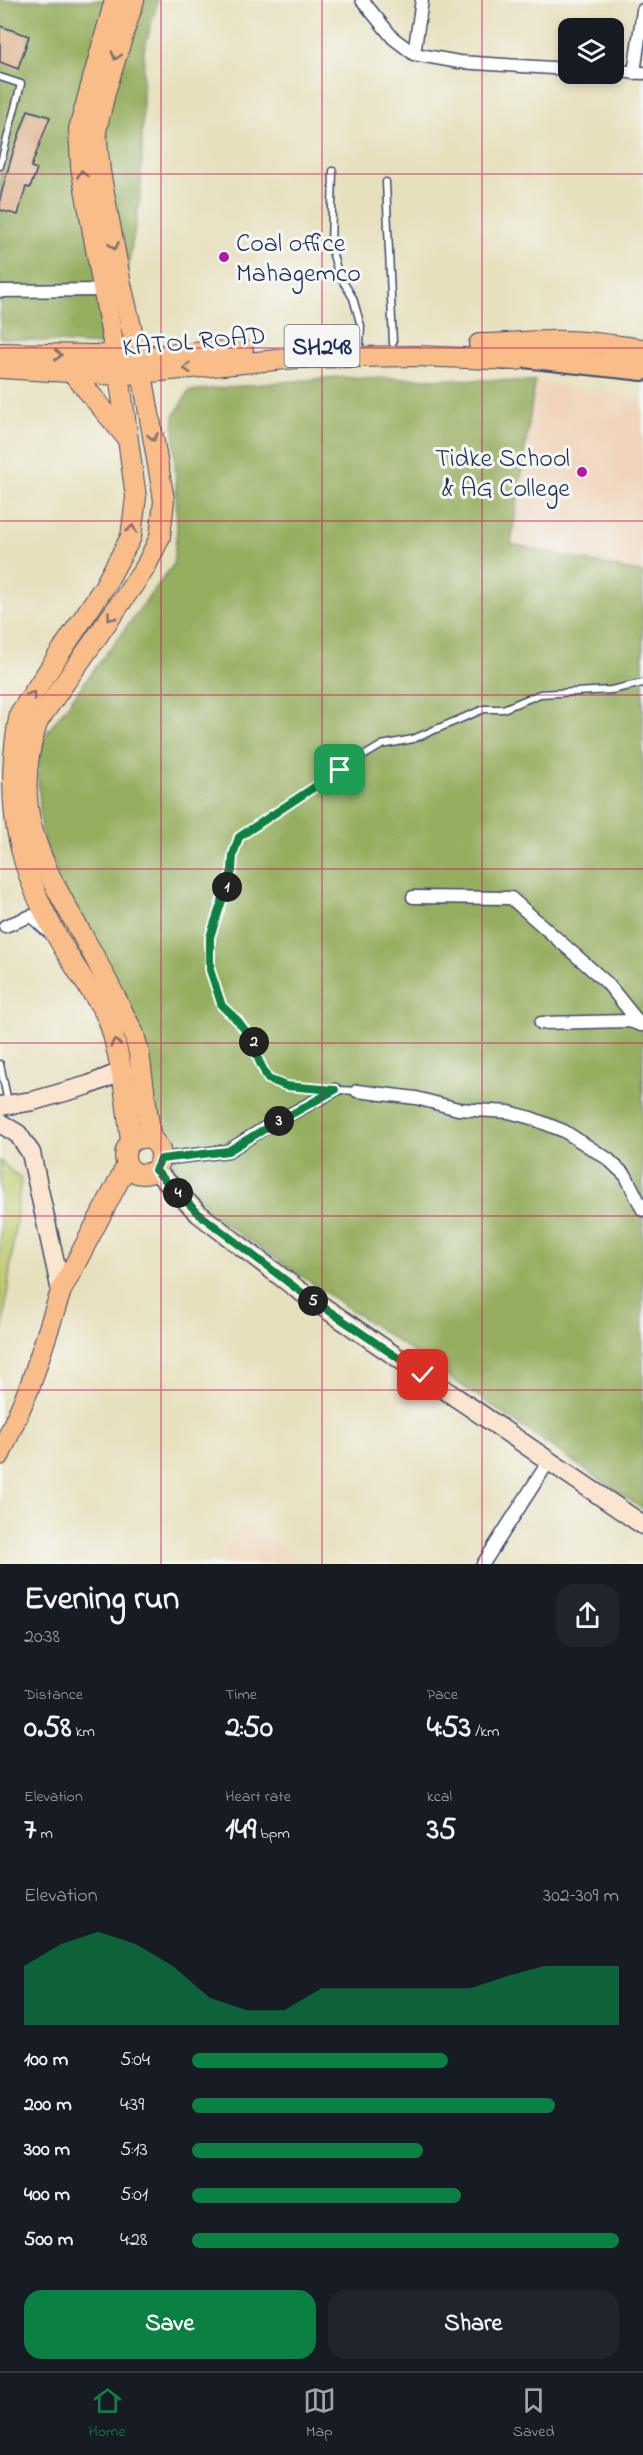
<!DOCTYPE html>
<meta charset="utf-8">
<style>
:root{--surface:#171b24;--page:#20242c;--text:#f1f3f6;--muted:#9ea1a6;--line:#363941;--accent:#0b8043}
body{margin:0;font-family:"Indie Flower",sans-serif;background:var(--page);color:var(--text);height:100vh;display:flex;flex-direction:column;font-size:22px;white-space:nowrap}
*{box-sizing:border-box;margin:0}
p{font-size:20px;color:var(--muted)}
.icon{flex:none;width:33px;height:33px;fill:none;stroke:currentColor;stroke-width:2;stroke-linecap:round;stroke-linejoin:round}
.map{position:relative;height:1564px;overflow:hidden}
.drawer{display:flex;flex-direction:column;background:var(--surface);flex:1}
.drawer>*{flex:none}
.tools{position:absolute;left:558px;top:18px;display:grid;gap:12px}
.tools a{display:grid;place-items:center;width:66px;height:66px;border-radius:12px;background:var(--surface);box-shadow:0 3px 9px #0003;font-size:30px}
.pin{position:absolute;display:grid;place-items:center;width:51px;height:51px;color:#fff;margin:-26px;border-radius:12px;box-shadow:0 3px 9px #0006}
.km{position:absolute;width:30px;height:30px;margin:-15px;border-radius:50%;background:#222;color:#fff;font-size:16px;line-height:30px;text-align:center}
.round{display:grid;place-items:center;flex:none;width:63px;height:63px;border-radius:18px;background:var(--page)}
.overview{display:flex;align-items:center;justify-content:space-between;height:102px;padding:0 24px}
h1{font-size:33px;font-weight:800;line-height:45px}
.figures{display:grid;grid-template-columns:repeat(3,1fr);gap:9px;height:102px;padding:6px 24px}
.figures div{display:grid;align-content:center}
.figures b{font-size:30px;font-weight:800}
.figures small{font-size:16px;font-weight:400}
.figures p{font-size:16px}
.chart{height:168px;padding:12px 24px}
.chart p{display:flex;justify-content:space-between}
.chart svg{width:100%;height:108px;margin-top:6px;fill:var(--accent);opacity:.7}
.primary-button{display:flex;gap:12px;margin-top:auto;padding:12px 24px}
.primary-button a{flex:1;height:69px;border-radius:18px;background:var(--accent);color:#fff;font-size:24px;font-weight:800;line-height:69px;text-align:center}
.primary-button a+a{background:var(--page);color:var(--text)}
ul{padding:0 24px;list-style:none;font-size:20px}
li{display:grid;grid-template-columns:96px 72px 1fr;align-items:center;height:45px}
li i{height:15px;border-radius:8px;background:var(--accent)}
.tab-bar{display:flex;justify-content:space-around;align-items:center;height:84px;border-top:2px solid var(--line);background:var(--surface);font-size:16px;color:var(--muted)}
.tab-bar a{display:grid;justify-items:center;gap:3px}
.tab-bar .selected{color:var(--accent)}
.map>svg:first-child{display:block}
.built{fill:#f0d5bc}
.green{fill:#beca6c;stroke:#6c7c65;stroke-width:1.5}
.forest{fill:#96ae60;stroke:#586e5f;stroke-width:1.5}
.building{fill:#e0b390}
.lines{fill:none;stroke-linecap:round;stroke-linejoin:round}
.lane-casing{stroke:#3a4a6c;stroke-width:9}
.street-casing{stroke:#3a4a6c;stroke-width:15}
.secondary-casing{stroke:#3a4a6c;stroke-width:21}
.primary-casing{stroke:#3a4a6c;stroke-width:22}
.highway-casing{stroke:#3a4a6c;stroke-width:26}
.lane{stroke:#fff;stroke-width:6}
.street{stroke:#fff;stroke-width:12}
.secondary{stroke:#fce5d0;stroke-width:18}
.primary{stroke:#f8bd89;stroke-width:20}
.highway{stroke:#f8bd89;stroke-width:22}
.oneway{stroke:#7e6f71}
.route-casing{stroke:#fff;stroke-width:12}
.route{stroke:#0b8043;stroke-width:8}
.grid{fill:none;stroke:#c2185b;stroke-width:1.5;stroke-opacity:0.55}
.poi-dot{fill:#b5179e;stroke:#f6f6f2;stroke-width:2}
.labels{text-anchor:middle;stroke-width:6;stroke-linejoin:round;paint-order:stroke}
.shield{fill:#f6f6f2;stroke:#5d6b8a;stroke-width:1.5}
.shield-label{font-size:24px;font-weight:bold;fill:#1b2f5e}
.poi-label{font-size:26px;fill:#1b2f5e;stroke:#f6f6f2;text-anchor:start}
.street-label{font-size:26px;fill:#1b2f5e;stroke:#f6f6f2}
</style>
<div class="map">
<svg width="643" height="1564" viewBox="0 0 643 1564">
<rect width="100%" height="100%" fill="#f6f6f2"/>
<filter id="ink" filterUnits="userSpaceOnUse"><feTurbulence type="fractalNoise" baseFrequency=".0167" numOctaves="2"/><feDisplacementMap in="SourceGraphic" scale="12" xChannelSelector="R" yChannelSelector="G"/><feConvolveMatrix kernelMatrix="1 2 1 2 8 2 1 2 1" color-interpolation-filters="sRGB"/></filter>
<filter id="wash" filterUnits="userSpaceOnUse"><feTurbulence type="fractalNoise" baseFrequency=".008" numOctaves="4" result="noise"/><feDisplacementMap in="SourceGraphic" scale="24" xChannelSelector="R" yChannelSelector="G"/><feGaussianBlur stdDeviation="1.35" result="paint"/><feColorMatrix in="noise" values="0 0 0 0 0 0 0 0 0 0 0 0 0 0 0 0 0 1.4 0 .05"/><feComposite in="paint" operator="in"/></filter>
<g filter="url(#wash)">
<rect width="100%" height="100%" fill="#e7e0bd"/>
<!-- built -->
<g class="built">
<path d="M535 381 643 400V573L511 544Z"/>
<path d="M242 1523 304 1564H220Z"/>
</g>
<!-- green -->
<path class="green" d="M0 1161 21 1179 0 1352Z"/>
<!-- forest -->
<g class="forest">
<path d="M0 0H158L144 49 141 191 115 346 0 338Z"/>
<path d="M338 377 535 381 511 544 643 573V1509L187 1198 157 1120 146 1082 42 837 38 779 39 743 173 565 177 529 174 416 189 391Z"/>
</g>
<g id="blocks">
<!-- building -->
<g class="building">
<path d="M0 26 29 36 18 69 0 62Z"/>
<path d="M28 110 50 117 31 167 37 169 30 188 26 187 18 215 0 210V198L13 152Z"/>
</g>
</g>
</g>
<g filter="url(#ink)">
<use href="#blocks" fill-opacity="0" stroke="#3a4a6c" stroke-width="1.5"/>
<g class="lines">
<!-- lane casing -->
<g class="lane-casing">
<g id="lane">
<path d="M0 77 21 84 0 166"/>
<path d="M333 171 331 247 338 273 353 298 361 326 360 344"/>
<path d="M386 182 393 343"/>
<path d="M0 1064 8 1102"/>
<path d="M357 1091 286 1087 268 1079 259 1061 253 1041 238 1021 222 1006 210 970V937L232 871 233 855 239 837 340 770 382 745 413 739 484 709H503L540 694 611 690 643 683"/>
</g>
</g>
<!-- street casing -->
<g class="street-casing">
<g id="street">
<path d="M362 0 393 38 414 54 459 62 568 69"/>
<path d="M414 54 422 0"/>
<path d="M614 71 643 73"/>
<path d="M634 73 643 10"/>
<path d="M0 291 104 290"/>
<path d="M413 897 511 898 607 983 640 1024"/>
<path d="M5 926 31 916 49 932"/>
<path d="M541 1023 630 1021 641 1025"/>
<path d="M357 1091 416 1098 458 1109 509 1112 531 1118 564 1131 608 1159 626 1176 643 1210"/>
<path d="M161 1159 228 1151 263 1129 335 1090"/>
<path d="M483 1564 549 1461"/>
</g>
</g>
<!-- secondary casing -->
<g class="secondary-casing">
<g id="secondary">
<path d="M0 1106 33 1101 89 1085 123 1071"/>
<path d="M0 1123 18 1134 31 1153 61 1291"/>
<path d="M155 1170 199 1214 297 1289 643 1525"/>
</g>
</g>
<!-- primary casing -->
<g class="primary-casing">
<g id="primary">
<path d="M115 0 79 129 81 167 119 375 136 497 131 537 104 587 20 713C0 815 23 887 78 971 87 986 99 1001 107 1017 111 1025 113 1035 115 1043 124 1076 127 1108 131 1142"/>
<path d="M134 0 106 89 96 131 100 171 121 284 142 373 164 500 160 537 145 568 38 721C7 810 43 865 85 940 103 971 118 1003 134 1034L139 1053 151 1139"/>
<path d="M479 344C503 344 526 341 549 341 580 340 612 345 643 349"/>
<path d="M0 353 138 356 243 350"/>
<path d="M0 368 119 375 297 358 415 356 518 360"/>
<path d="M72 372 127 438"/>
<circle cx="143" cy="1156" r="18"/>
<path d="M0 1455 30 1386 61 1291 127 1165"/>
</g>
</g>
<!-- highway casing -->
<g class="highway-casing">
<path id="highway" d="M503 358 524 356 643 369"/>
</g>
<!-- lane -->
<use href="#lane" class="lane"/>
<!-- street -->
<use href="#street" class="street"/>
<!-- secondary -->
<use href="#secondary" class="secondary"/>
<!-- primary -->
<use href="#primary" class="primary"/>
<!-- highway -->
<use href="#highway" class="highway"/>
</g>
<!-- one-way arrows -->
<defs><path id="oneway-chevron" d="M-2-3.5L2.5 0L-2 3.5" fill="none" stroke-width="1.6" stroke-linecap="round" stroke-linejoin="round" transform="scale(1.5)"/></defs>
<g class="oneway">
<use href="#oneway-chevron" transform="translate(116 56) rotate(107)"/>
<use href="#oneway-chevron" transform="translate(82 174) rotate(-98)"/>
<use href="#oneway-chevron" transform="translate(114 246) rotate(80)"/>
<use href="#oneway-chevron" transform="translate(58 355)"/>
<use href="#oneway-chevron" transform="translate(187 368) rotate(175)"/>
<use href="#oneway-chevron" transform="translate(153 437) rotate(80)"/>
<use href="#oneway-chevron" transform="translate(132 529) rotate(-80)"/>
<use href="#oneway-chevron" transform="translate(111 617) rotate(125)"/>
<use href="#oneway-chevron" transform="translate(32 695) rotate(-56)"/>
<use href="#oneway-chevron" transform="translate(115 1043) rotate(-106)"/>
</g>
</g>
<g class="lines" filter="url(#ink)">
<!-- route casing -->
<g class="route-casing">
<path id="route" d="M340 770 239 837 233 855 232 871 210 937V970L222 1006 238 1021 253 1041 259 1061 268 1079 286 1086 335 1090 263 1130 228 1151 161 1159 155 1170 199 1214 297 1289 423 1375"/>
</g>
<!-- route -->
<use href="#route" class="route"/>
</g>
<!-- grid -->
<path class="grid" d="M161 0V1564M322 0V1564M482 0V1564M0 174H643M0 348H643M0 521H643M0 695H643M0 869H643M0 1043H643M0 1216H643M0 1390H643"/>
<!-- markers -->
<g class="poi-dot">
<circle cx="224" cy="257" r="6"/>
<circle cx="582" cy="472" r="6"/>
</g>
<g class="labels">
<!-- shield labels -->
<rect class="shield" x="284.5" y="325" width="75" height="42" rx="4.5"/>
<g class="shield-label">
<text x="322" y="354">SH248</text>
</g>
<!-- poi labels -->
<g class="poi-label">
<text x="236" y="251">Coal office<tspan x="236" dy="30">Mahagemco</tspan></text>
<text x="570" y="466" text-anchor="end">Tidke School<tspan x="570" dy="30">&amp; AG College</tspan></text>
</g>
<!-- street labels -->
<g class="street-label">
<text transform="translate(194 340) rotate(-5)" y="9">KATOL ROAD</text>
</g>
</g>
</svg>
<div class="tools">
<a><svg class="icon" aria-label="layers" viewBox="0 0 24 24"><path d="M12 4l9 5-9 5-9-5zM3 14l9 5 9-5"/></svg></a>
</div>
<div class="pin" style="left:340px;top:770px;background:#1e9e55"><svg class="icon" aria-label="arrive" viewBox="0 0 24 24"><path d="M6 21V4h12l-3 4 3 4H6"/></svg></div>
<div class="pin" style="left:423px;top:1375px;background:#d93025"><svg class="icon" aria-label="check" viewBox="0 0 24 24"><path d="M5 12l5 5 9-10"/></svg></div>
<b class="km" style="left:227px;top:887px">1</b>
<b class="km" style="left:254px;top:1042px">2</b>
<b class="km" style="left:279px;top:1121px">3</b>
<b class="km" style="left:178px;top:1193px">4</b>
<b class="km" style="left:313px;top:1301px">5</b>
</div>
<section class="drawer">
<div class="overview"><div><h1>Evening run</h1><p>20:38</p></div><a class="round"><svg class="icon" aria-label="share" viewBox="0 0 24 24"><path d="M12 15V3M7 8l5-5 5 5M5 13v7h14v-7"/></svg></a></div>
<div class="figures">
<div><p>Distance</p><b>0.58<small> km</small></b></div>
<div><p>Time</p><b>2:50</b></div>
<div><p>Pace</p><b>4:53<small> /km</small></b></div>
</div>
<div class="figures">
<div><p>Elevation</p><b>7<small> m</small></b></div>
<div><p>Heart rate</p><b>149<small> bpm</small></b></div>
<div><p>kcal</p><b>35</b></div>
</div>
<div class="chart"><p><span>Elevation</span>302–309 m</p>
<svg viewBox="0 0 160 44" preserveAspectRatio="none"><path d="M0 44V20L10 11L20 6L30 11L40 20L50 33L60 38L70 38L80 29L90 29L100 29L110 29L120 29L130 24L140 20L150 20L160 20V44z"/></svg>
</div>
<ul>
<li><b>100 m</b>5:04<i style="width:60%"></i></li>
<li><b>200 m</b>4:39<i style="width:85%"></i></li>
<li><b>300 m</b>5:13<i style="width:54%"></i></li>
<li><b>400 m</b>5:01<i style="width:63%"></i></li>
<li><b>500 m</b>4:28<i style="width:100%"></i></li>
</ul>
<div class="primary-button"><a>Save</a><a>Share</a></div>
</section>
<nav class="tab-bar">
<a class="selected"><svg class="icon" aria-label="home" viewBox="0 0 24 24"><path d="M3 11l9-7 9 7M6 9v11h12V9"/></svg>Home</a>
<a><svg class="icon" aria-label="map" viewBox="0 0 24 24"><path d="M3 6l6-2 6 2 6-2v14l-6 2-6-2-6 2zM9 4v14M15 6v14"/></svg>Map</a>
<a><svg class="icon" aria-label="saved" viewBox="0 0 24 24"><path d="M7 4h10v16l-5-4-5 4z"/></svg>Saved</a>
</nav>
